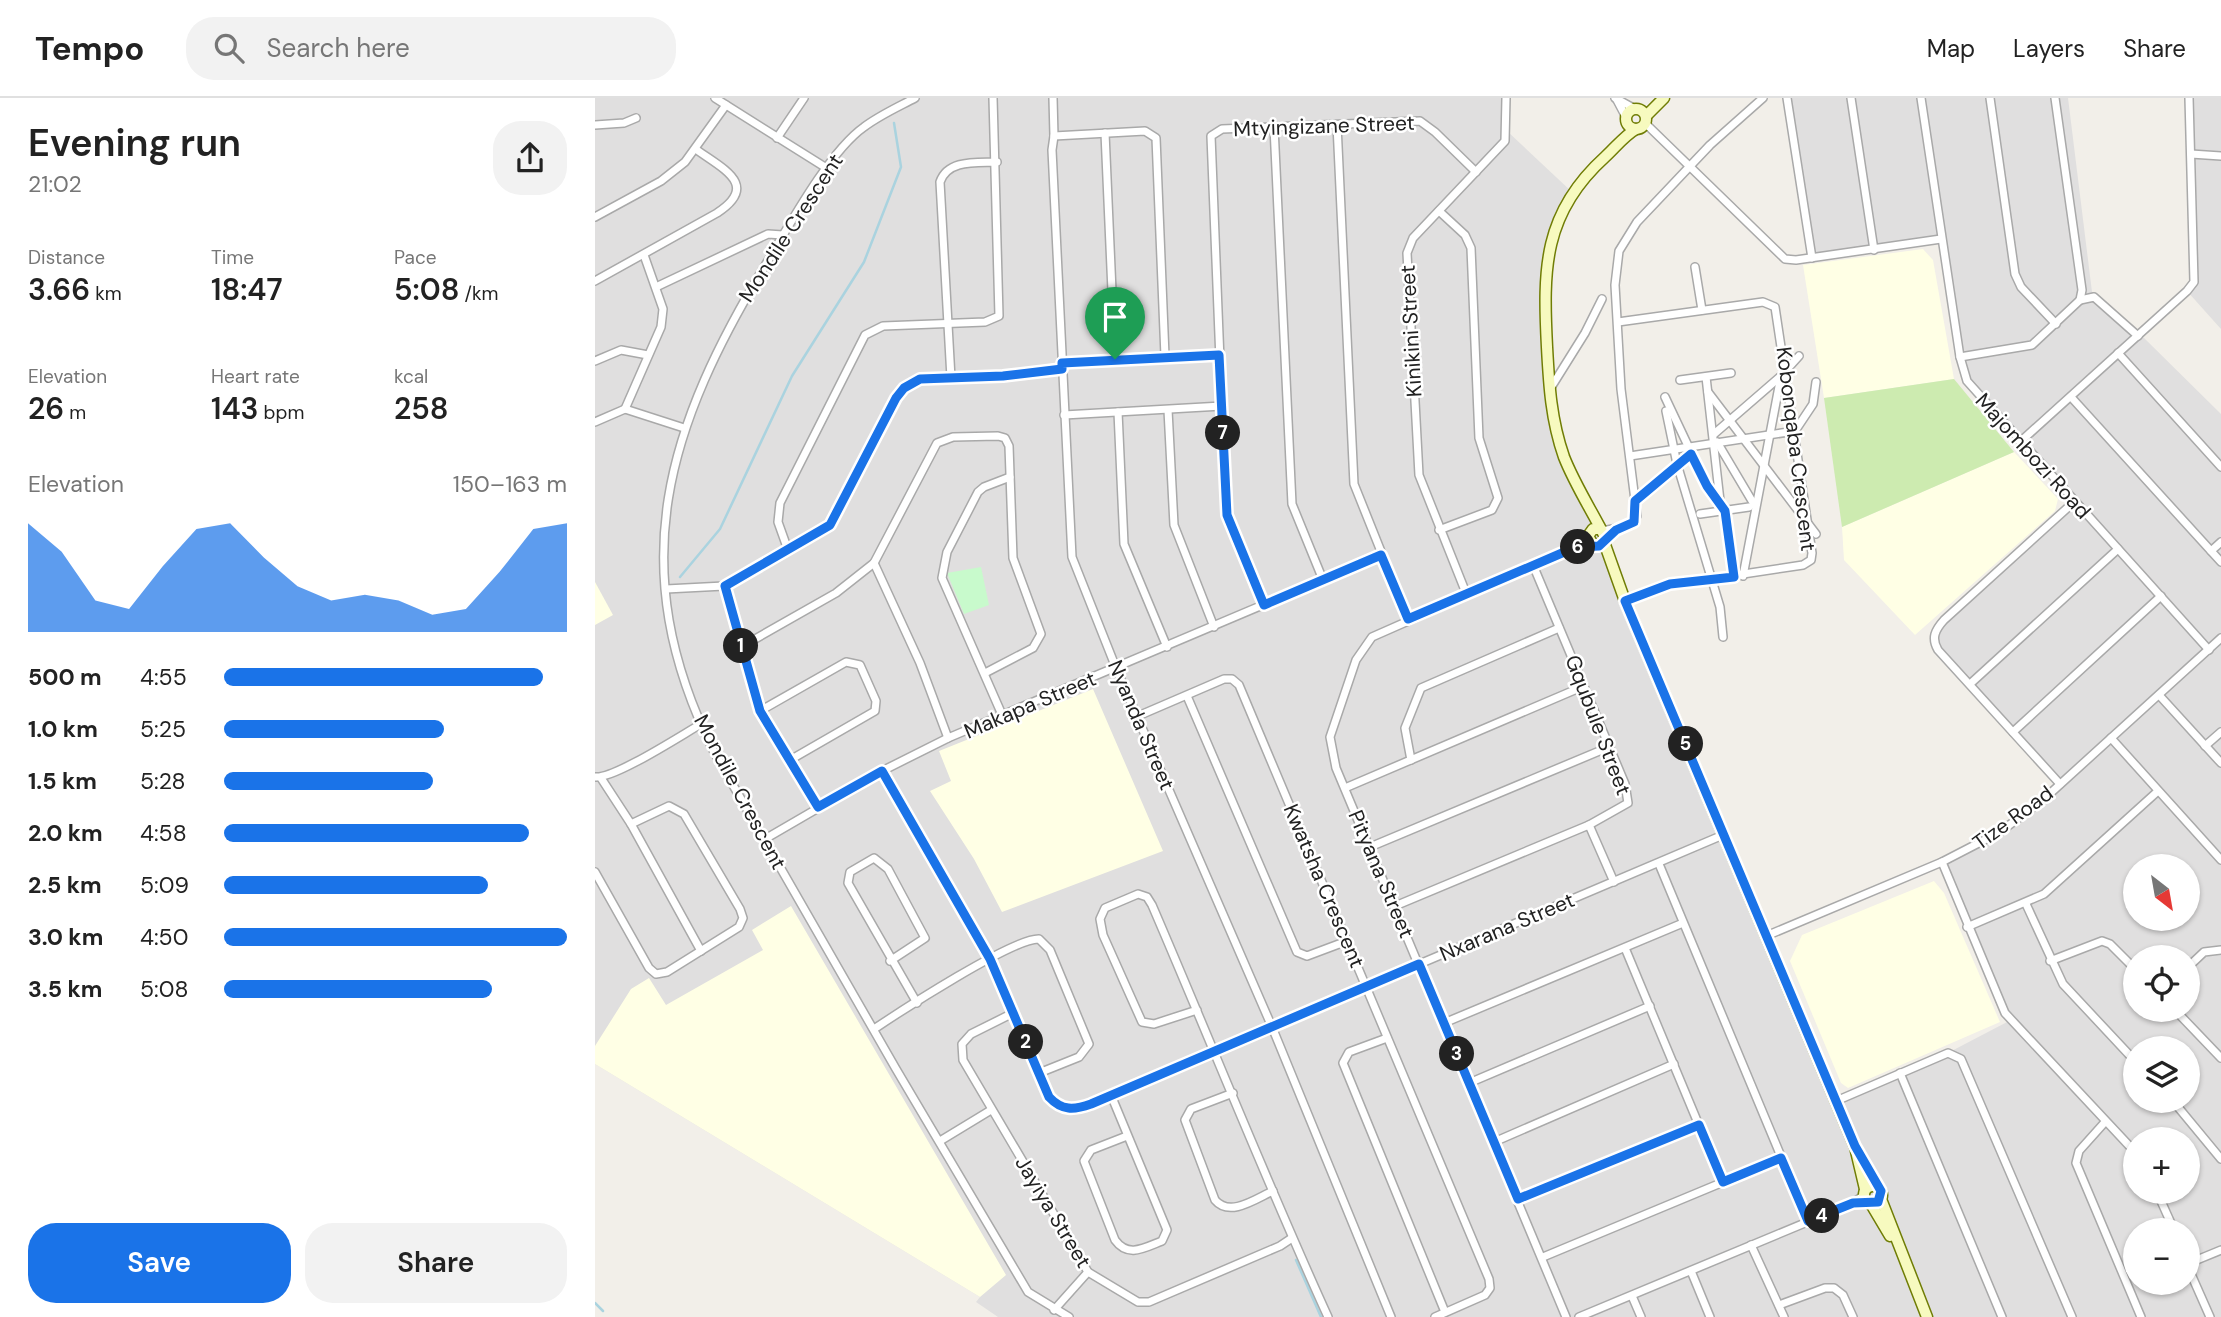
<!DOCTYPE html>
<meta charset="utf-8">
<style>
:root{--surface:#fff;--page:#f2f2f2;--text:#222;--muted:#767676;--line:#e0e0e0;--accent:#1a73e8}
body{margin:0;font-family:"DM Sans",sans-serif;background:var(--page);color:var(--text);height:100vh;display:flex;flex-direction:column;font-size:26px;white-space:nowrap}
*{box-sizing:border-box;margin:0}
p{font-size:23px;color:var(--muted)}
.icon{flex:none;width:38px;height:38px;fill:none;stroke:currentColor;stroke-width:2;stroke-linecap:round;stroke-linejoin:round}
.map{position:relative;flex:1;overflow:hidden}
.side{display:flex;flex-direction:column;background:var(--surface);width:595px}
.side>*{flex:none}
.needle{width:46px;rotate:149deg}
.tools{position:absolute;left:1528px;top:756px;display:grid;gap:14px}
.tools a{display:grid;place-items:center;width:77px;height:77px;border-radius:50%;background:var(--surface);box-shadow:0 2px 5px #0004;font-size:35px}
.pin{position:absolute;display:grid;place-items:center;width:60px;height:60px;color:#fff;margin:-72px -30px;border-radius:50% 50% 50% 0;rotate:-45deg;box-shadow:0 0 7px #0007}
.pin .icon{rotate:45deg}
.km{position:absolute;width:35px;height:35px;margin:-18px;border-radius:50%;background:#222;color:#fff;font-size:19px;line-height:35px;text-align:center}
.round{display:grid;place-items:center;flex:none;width:74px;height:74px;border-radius:28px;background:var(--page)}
.headline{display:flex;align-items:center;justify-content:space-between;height:119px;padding:0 28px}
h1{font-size:38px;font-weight:600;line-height:52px}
.figures{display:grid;grid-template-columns:repeat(3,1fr);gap:10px;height:119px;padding:7px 28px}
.figures div{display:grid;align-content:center}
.figures b{font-size:30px;font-weight:600}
.figures small{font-size:19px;font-weight:400}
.figures p{font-size:19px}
.chart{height:196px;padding:14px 28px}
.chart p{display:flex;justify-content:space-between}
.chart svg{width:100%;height:126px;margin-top:7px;fill:var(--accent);opacity:.7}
.cta{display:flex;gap:14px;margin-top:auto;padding:14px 28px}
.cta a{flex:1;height:80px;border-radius:28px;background:var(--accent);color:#fff;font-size:28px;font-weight:600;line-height:80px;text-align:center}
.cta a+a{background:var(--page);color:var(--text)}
ul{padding:0 28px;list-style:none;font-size:23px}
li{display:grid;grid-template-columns:112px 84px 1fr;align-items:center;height:52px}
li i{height:18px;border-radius:9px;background:var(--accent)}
header{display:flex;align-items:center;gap:42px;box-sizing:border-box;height:98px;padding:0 35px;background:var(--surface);border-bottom:2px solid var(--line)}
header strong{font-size:33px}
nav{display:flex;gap:38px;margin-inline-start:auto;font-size:24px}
.search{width:490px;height:63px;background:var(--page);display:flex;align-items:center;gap:18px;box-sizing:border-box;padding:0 24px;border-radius:28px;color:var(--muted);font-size:26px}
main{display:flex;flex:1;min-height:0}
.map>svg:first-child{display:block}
.residential{fill:#e0dfdf;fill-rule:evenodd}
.education{fill:#ffffe5}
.grass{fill:#cdebb0}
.park{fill:#c8facc}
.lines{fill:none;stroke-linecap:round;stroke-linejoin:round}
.stream{stroke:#aad3df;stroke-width:2.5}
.street-casing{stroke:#a9a9a9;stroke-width:10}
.secondary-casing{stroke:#707d05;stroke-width:13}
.street{stroke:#fff;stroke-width:7}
.secondary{stroke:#f7fabf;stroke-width:10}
.route-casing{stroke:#fff;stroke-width:14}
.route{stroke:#1a73e8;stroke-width:9}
.labels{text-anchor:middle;stroke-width:5;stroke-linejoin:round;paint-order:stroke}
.street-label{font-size:21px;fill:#222;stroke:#fff}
</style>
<header>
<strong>Tempo</strong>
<div class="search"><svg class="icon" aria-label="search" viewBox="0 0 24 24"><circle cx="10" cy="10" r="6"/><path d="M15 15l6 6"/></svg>Search here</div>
<nav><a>Map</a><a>Layers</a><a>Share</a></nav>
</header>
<main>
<section class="side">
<div class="headline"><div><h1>Evening run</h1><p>21:02</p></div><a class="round"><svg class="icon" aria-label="share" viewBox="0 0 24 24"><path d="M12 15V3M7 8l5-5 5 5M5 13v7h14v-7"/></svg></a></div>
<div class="figures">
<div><p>Distance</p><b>3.66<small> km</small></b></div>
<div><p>Time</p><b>18:47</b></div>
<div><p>Pace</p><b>5:08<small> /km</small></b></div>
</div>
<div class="figures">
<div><p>Elevation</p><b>26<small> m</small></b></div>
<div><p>Heart rate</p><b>143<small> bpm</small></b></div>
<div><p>kcal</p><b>258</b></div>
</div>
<div class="chart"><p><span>Elevation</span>150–163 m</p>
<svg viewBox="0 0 160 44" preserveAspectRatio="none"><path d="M0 44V6L10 16L20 33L30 36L40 21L50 8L60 6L70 18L80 28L90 33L100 31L110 33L120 38L130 36L140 23L150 8L160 6V44z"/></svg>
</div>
<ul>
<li><b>500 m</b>4:55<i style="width:93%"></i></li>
<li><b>1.0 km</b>5:25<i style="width:64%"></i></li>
<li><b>1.5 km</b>5:28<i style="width:61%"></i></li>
<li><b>2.0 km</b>4:58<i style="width:89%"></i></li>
<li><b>2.5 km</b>5:09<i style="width:77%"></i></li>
<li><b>3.0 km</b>4:50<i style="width:100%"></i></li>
<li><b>3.5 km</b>5:08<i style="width:78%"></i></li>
</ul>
<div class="cta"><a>Save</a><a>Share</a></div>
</section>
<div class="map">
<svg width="1626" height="1219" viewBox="0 0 1626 1219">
<rect width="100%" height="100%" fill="#f2efe9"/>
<!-- residential -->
<g class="residential">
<path d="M0 0H911L912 33 977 94 952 157 957 316 1002 439 1241 1002 1347 958 1414 923 1347 764 1388 744 1465 685 1343 552 1342 529 1480 403 1372 283 1346 142 1217 160 1192 0H1473L1497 194 1545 236 1626 316V1219H403L381 1204 385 1199 0 966ZM1540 768H1592V821H1540ZM1540 859H1592V912H1540ZM1540 950H1592V1003H1540ZM1540 1041H1592V1094H1540ZM1540 1132H1592V1185H1540Z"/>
<path d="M1594 0H1626V231L1592 193 1596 189Z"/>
</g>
<!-- education -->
<g class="education">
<path d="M1328 151 1338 162 1359 281 1229 300 1208 167Z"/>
<path d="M1419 354 1463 401 1460 413 1320 537 1249 462 1247 429Z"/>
<path d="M0 484 18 517 0 527Z"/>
<path d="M498 591 568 753 407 814 379 761 335 693 356 683 344 653Z"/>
<path d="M1339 783 1349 795 1405 924 1253 990 1246 985 1195 863 1207 837Z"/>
<path d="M196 808 411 1177 385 1199 0 966V948L36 891 54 880 71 907 168 852 157 832Z"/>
</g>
<!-- grass -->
<path class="grass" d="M1359 281 1419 354 1247 429 1229 300Z"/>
<!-- park -->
<path class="park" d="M386 469 394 507 369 516 352 475Z"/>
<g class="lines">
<!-- stream -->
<g class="stream">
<path d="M85 479 125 431 197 278 269 164 306 69 299 25"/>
<path d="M701 1162 726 1219"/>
<path d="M0 1205 8 1213"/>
</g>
<!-- street casing -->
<g class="street-casing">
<g id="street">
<path d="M120 0 233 71"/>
<path d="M320 0C303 9 285 17 269 29 235 53 196 124 174 161 72 328 26 468 119 654L301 971 433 1194 474 1219"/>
<path d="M458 0 459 38 457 52 477 459 521 570 677 929 796 1219"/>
<path d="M1020 0 1040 11"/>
<path d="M1192 0 1217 160"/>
<path d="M1256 0 1279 152"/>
<path d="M1326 0 1365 259 1372 283 1614 552"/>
<path d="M1395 0 1420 176 1426 189 1461 226"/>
<path d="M1022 2 1031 19"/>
<path d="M1050 25 1190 161 1201 162 1346 141"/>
<path d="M0 27 29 25 41 20"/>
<path d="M742 27 759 386 813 521"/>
<path d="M679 29 697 406 728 482"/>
<path d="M510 35 520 261"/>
<path d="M459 38 550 33 561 40 570 258"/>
<path d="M182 40 209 0"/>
<path d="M1596 56 1626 58"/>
<path d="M844 113 870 137 876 150 884 340 903 400 897 412 844 432"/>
<path d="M0 119 66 83 90 64 131 7"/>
<path d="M1100 169 1107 212"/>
<path d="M0 183 122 115C165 87 128 71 102 52"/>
<path d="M61 189 173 136 188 137"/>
<path d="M1485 202 1499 199 1543 238"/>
<path d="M1023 224 1168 204 1180 209 1217 455 1216 462 1208 467 1075 487 1030 503"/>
<path d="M1523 255 1626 369"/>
<path d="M1365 259 1437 247 1485 202 1487 192 1460 0"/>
<path d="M0 263 26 252 53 257"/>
<path d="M467 265 624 257"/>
<path d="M1111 279 1125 403"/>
<path d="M356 280 345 84C353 61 382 65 402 64"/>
<path d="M1085 282 1136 275"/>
<path d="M955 291 990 235 1007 201"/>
<path d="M1113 294 1221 436"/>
<path d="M1070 299 1112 388 1130 413 1139 479"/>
<path d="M1476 299 1626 464"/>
<path d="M30 311 66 229 68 211 49 157"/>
<path d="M573 312 579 427 619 529"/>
<path d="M1071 313 1082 366 1125 509 1128 539"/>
<path d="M523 314 529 446 572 549"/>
<path d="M469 317 627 308"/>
<path d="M0 324 30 311 89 330"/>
<path d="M1119 336 1186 278"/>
<path d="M1122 344 1160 408"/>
<path d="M1425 344 1592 193 1599 184 1594 0"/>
<path d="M1035 358 1200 333 1218 306 1221 284"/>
<path d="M1040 403 1096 356"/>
<path d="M1105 416 1154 409"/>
<path d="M1007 433 1033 428 1042 418 1026 291 1020 187 1024 153 1042 124 1115 47 1168 0"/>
<path d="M193 452 183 424 185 405 270 237 288 228 390 224 404 218 398 0"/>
<path d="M1616 453 1626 444"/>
<path d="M279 465 325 565 353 640"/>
<path d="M1148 478 1186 278 1204 258"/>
<path d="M129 488 165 613 223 709"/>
<path d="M71 491 129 488 235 427 301 300 308 290 325 281 408 278 467 271"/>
<path d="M871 495 824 377 812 155 818 140 910 43 911 0"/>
<path d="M669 507 631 412 616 38 627 31 825 23 840 34 881 74"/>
<path d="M146 549 241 495 279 465 342 345 358 339 403 338 410 340 414 348 418 460 446 536 438 550 390 575"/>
<path d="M1375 586 1523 451"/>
<path d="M1564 597 1626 665"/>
<path d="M592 598 702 854 712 858 752 843"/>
<path d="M165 613 251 564 265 567 281 603 280 613 195 662"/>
<path d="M543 618 629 581H637L644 587 894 1181 895 1190 890 1197 840 1219"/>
<path d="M408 619 347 480 352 454 383 394 389 389 415 379"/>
<path d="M1418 634 1566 498"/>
<path d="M1516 640 1626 762"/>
<path d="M1610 648 1626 634"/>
<path d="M816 662 810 630 826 590 964 530"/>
<path d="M287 673 395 861 454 999C472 1020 495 1006 516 997L1128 737"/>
<path d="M0 679C19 681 85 638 106 626"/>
<path d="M6 680 36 726 106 853"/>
<path d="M1465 686 1343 552C1336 540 1340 532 1349 522L1480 403"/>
<path d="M750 690 989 588"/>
<path d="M994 727 1019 784"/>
<path d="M170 741 287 673 353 640 786 457"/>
<path d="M775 749 1014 649"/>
<path d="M1347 764 1410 915 1540 1054"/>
<path d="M1064 766 1213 1123"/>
<path d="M0 774 54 870 61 876 72 874 144 829 148 820 145 811 89 716 74 708 36 726"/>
<path d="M1431 806 1468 886 1540 963"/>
<path d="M800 808 994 727 1033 705 1030 686 938 467"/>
<path d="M1372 829 1449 796 1563 693"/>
<path d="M1171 838 1347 764 1405 734 1449 701 1626 540"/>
<path d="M1030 850 1128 1085"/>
<path d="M295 863 330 840 293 771 279 760 255 774 253 785 322 905"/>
<path d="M1455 863 1507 843 1515 846 1540 871"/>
<path d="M1592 870 1609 854 1626 852"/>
<path d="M602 912 559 926 547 924 508 837 505 821 510 810 543 796 552 799 557 807C616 944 671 1083 733 1219"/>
<path d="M1580 912 1626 960"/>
<path d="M418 915 376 936 367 946 368 962 493 1174 543 1204H554L685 1148 697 1140"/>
<path d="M849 925 1088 825"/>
<path d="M279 931C306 913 418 840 444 841L455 852 494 946 484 959 444 975"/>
<path d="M792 940 754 954 748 965 850 1214"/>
<path d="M1305 975 1407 1219"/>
<path d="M874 985 1055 908"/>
<path d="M638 995 596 1011 590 1022 620 1102C635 1120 662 1100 678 1093"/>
<path d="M516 997 572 1132 567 1143C549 1150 533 1160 520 1142L489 1063 496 1052 532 1038"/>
<path d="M1241 1003 1353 955 1366 961 1477 1219"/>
<path d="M1578 1003 1626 1061"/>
<path d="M1510 1024 1484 1053 1481 1065 1546 1219"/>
<path d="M345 1043 396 1012"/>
<path d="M899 1044 1079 966"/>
<path d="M1562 1094 1579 1132"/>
<path d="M923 1101 1104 1027"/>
<path d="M1156 1147 1189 1219"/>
<path d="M948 1159 1186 1060"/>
<path d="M1592 1166 1626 1152"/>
<path d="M1592 1167 1615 1219"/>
<path d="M1096 1173 1115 1219"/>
<path d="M1037 1198 1046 1219"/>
<path d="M1184 1207 1230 1190H1239L1248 1197 1258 1219"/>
<path d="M459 1212 493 1174"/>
<path d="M971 1219 741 670 735 639 761 562 777 539 981 449 993 438"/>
<path d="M984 1219 1258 1105 1269 1097"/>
</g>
</g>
<!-- secondary casing -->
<g class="secondary-casing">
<g id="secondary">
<circle cx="1041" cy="21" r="10"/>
<path d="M1051 18 1069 0"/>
<path d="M1004 431H998L993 438 999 448 1007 446 1010 439C997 413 980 387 969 359 956 322 954 287 952 249 948 171 948 115 1010 59 1020 50 1029 38 1041 31"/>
<path d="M1009 444 1030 503 1260 1049 1282 1089"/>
<path d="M1261 1053 1270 1091"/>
<circle cx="1278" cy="1097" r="9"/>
<path d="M1286 1101 1332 1219"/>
<path d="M1276 1106 1295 1138"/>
</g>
</g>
<!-- street -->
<use href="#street" class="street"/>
<!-- secondary -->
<use href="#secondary" class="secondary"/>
</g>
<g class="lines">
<!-- route casing -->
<g class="route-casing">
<path id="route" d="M624 257 632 417 669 507 786 457 813 521 981 449 1004 448 1021 432 1039 424 1040 403 1096 356 1112 388 1130 413 1139 479 1075 486 1030 503 1260 1048 1286 1093 1283 1104 1258 1105 1213 1123 1186 1060 1128 1084 1104 1027 923 1101 824 866 496 1006C479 1012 467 1013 454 999L395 861 287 673 223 709 165 613 130 488 235 427 301 300 309 290 325 281 408 278 467 271V265Z"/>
</g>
<!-- route -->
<use href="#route" class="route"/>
</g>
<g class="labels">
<!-- street labels -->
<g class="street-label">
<text transform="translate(729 28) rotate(-2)" y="7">Mtyingizane Street</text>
<text transform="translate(196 130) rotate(-57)" y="7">Mondile Crescent</text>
<text transform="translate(816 233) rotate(-93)" y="7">Kinikini Street</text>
<text transform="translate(1201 351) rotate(83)" y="7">Kobonqaba Crescent</text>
<text transform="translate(1438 358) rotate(48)" y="7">Majombozi Road</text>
<text transform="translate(435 607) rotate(-23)" y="7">Makapa Street</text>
<text transform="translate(546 627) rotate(67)" y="7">Nyanda Street</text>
<text transform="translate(1003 627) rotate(69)" y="7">Gqubule Street</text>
<text transform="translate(145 694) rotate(62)" y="7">Mondile Crescent</text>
<text transform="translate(1418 720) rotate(-36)" y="7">Tize Road</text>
<text transform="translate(786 776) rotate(67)" y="7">Pityana Street</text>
<text transform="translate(729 788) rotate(67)" y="7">Kwatsha Crescent</text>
<text transform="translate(912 829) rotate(-23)" y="7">Nxarana Street</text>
<text transform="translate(458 1114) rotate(59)" y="7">Jayiya Street</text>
</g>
</g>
</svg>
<div class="tools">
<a><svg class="needle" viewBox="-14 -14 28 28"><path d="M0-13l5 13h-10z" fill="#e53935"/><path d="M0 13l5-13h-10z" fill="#767676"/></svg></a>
<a><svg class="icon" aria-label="locate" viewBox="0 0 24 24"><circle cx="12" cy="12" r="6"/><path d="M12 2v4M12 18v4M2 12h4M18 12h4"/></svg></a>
<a><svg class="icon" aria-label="layers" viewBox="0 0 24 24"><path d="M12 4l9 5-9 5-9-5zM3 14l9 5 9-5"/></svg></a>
<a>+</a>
<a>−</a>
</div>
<div class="pin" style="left:520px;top:261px;background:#1e9e55"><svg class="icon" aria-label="arrive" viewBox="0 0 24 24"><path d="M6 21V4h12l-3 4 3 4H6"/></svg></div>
<b class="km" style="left:146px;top:548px">1</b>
<b class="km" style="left:431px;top:944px">2</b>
<b class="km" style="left:862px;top:956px">3</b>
<b class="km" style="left:1227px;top:1118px">4</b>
<b class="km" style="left:1091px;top:646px">5</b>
<b class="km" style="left:983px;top:449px">6</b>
<b class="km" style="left:628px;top:335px">7</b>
</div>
</main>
